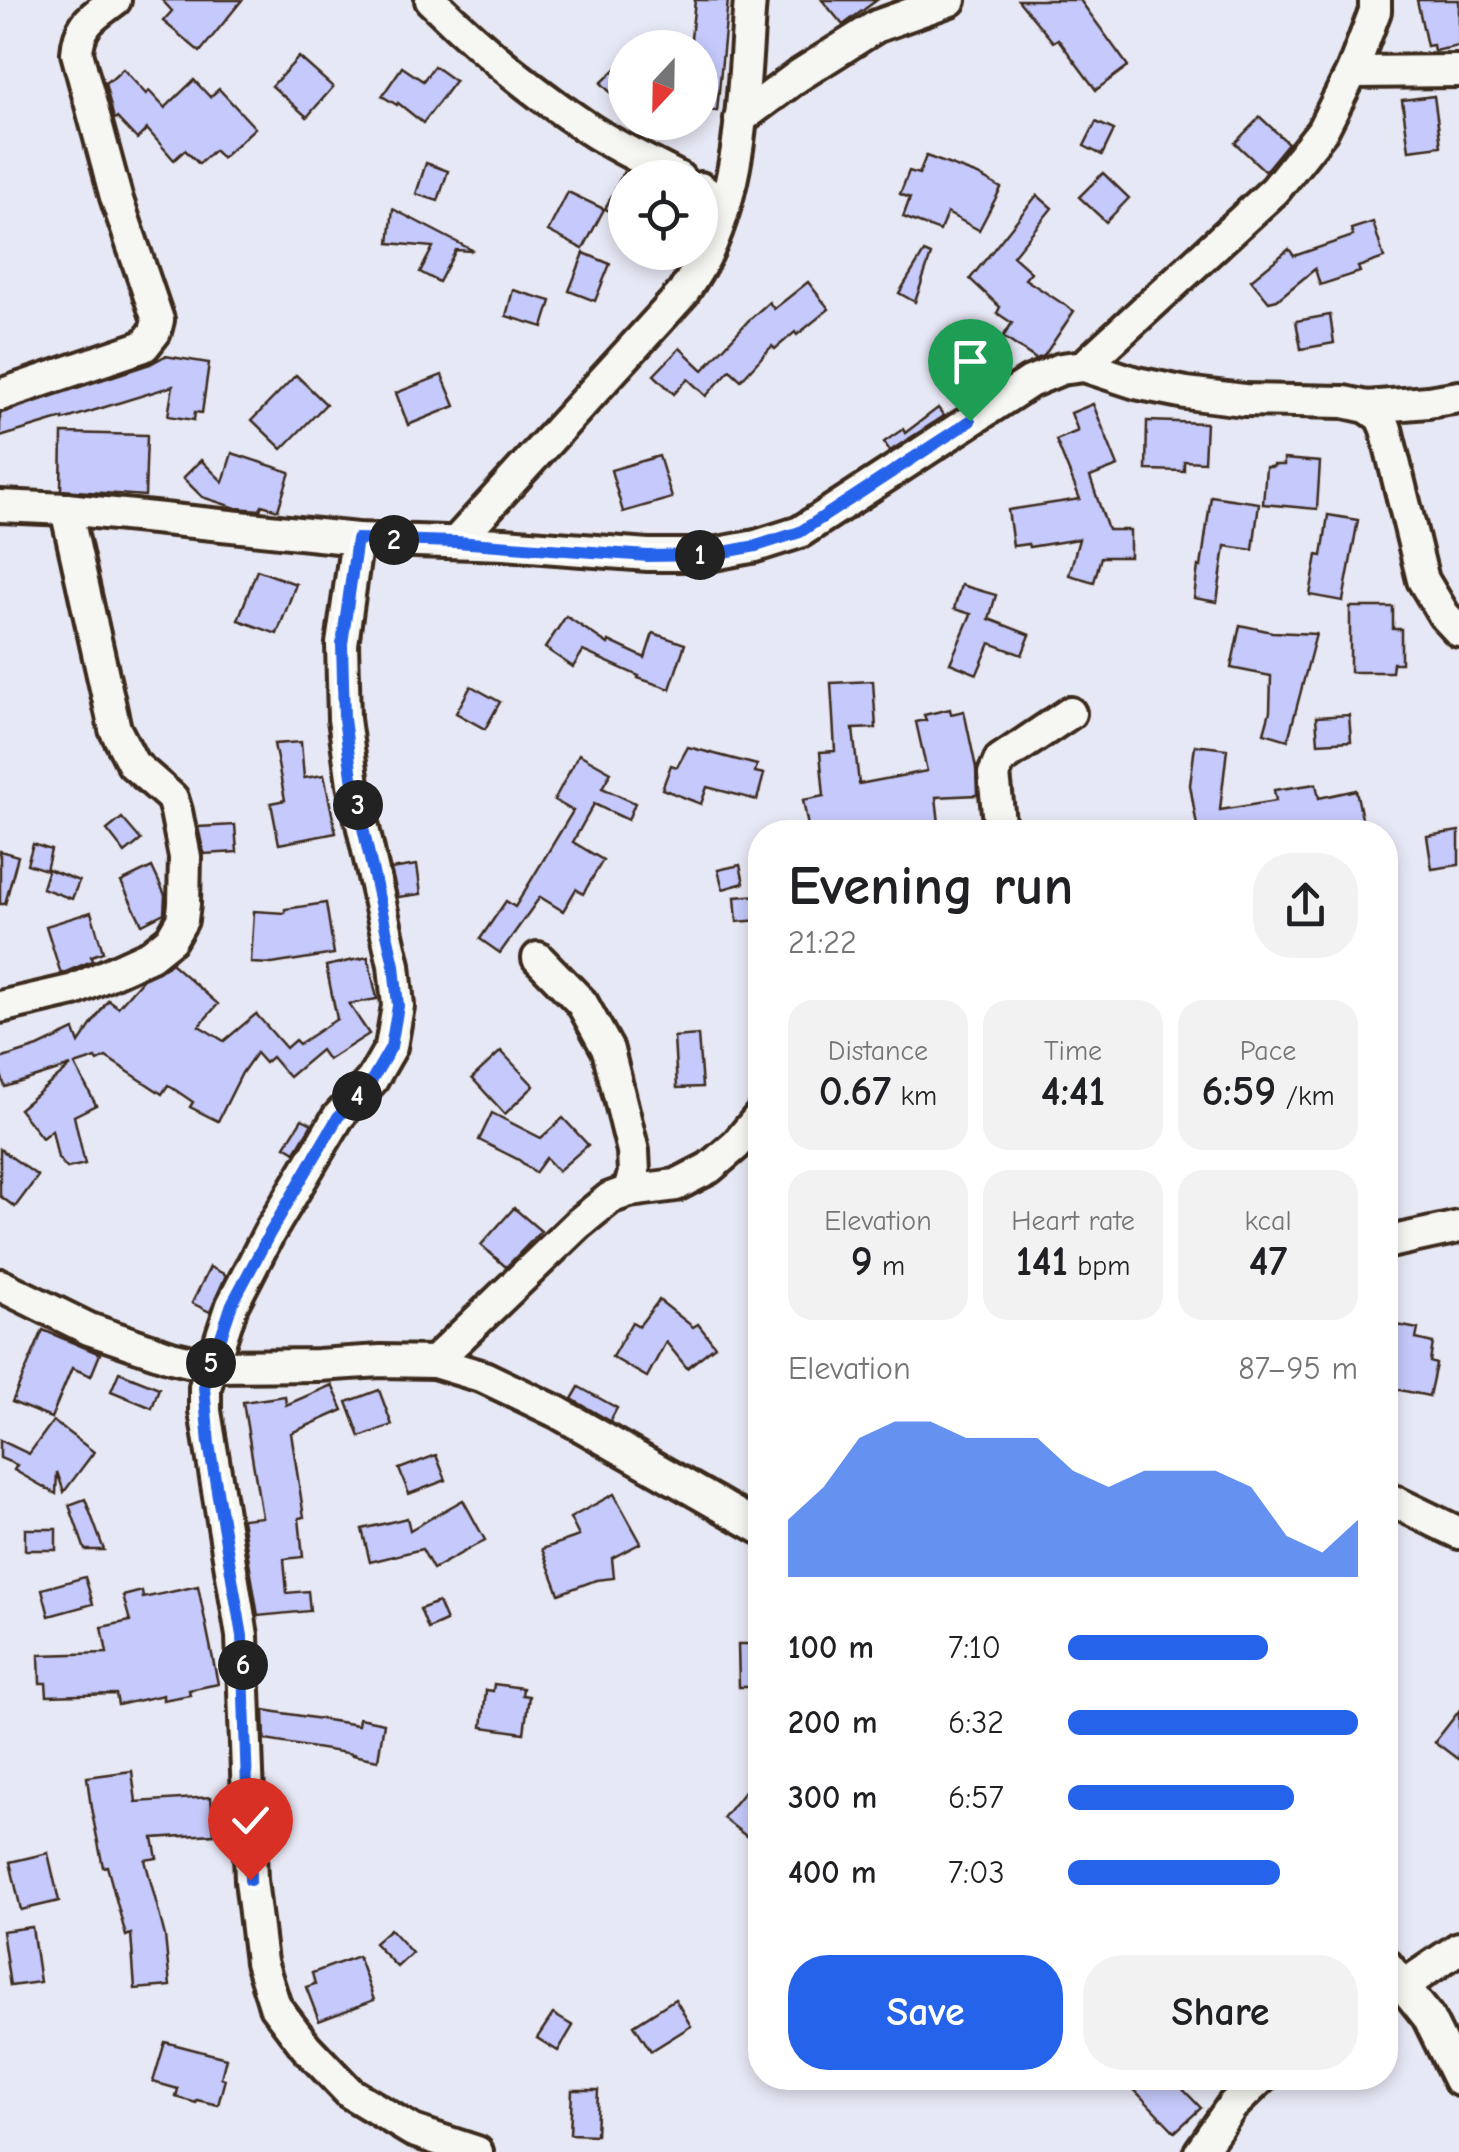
<!DOCTYPE html>
<meta charset="utf-8">
<style>
:root{--surface:#fff;--page:#f2f2f2;--text:#202124;--muted:#757577;--accent:#2563eb}
body{margin:0;font-family:"Comic Neue",sans-serif;background:var(--page);color:var(--text);height:100vh;display:flex;flex-direction:column;font-size:38px;white-space:nowrap}
*{box-sizing:border-box;margin:0}
p{font-size:32px;color:var(--muted)}
.icon{flex:none;width:55px;height:55px;fill:none;stroke:currentColor;stroke-width:2;stroke-linecap:round;stroke-linejoin:round}
.map{position:relative;flex:1;overflow:hidden}
.side{position:absolute;left:748px;top:820px;width:650px;height:1270px;display:flex;flex-direction:column;background:var(--surface);border-radius:40px;box-shadow:0 5px 15px #0003}
.side>*{flex:none}
.needle{width:65px;rotate:202deg}
.fabs{position:absolute;left:608px;top:30px;display:grid;gap:20px}
.fabs a{display:grid;place-items:center;width:110px;height:110px;border-radius:50%;background:var(--surface);box-shadow:0 5px 15px #0003;font-size:50px}
.pin{position:absolute;display:grid;place-items:center;width:85px;height:85px;color:#fff;margin:-102px -42px;border-radius:50% 50% 50% 0;rotate:-45deg;box-shadow:0 0 10px #0007}
.pin .icon{rotate:45deg}
.km{position:absolute;width:50px;height:50px;margin:-25px;border-radius:50%;background:#222;color:#fff;font-size:28px;line-height:50px;text-align:center}
.round{display:grid;place-items:center;flex:none;width:105px;height:105px;border-radius:40px;background:var(--page)}
.headline{display:flex;align-items:center;justify-content:space-between;height:170px;padding:0 40px}
h1{font-size:55px;font-weight:600;line-height:75px}
.stats{display:grid;grid-template-columns:repeat(3,1fr);gap:15px;height:170px;padding:10px 40px}
.stats div{display:grid;align-content:center;border-radius:25px;background:var(--page);text-align:center}
.stats b{font-size:42px;font-weight:600}
.stats small{font-size:28px;font-weight:400}
.stats p{font-size:28px}
.chart{height:280px;padding:20px 40px}
.chart p{display:flex;justify-content:space-between}
.chart svg{width:100%;height:180px;margin-top:10px;fill:var(--accent);opacity:.7}
.cta{display:flex;gap:20px;margin-top:auto;padding:20px 40px}
.cta a{flex:1;height:115px;border-radius:40px;background:var(--accent);color:#fff;font-size:40px;font-weight:600;line-height:115px;text-align:center}
.cta a+a{background:var(--page);color:var(--text)}
ul{padding:0 40px;list-style:none;font-size:32px}
li{display:grid;grid-template-columns:160px 120px 1fr;align-items:center;height:75px}
li i{height:25px;border-radius:12px;background:var(--accent)}
.map>svg:first-child{display:block}
.building{fill:#c5c9fb;stroke:#3b2a1e;stroke-width:2.5}
.lines{fill:none;stroke-linecap:round;stroke-linejoin:round}
.minor-casing{stroke:#3b2a1e;stroke-width:38}
.minor{stroke:#f6f6f2;stroke-width:30}
.route-casing{stroke:#fff;stroke-width:20}
.route{stroke:#2563eb;stroke-width:12}
</style>
<div class="map">
<svg width="1459" height="2152" viewBox="0 0 1459 2152">
<rect width="100%" height="100%" fill="#e7e8f5"/>
<filter id="ink" filterUnits="userSpaceOnUse"><feTurbulence type="fractalNoise" baseFrequency=".01" numOctaves="2"/><feDisplacementMap in="SourceGraphic" scale="20" xChannelSelector="R" yChannelSelector="G"/><feConvolveMatrix kernelMatrix="1 2 1 2 8 2 1 2 1" color-interpolation-filters="sRGB"/></filter>
<g filter="url(#ink)">
<!-- building -->
<g class="building">
<path d="M162 0H242L200 52 163 21 172 11Z"/>
<path d="M695 0H728L717 111 700 109V48H690Z"/>
<path d="M822 0H877L843 25Z"/>
<path d="M1018 0H1080L1128 66 1096 90 1058 39 1053 42Z"/>
<path d="M1417 0H1459V46L1434 51 1433 45 1427 46Z"/>
<path d="M299 57 333 87 307 117 272 86Z"/>
<path d="M625 60V83L613 95 601 83Z"/>
<path d="M434 66 455 81 423 123 398 103 397 105 382 96 402 67 423 81Z"/>
<path d="M123 69 146 94 149 91 165 108 194 80 210 97 219 89 255 128 222 158 214 150 199 164 185 150 174 160 147 129 137 139 117 118 114 119 105 83 109 80 110 81Z"/>
<path d="M1434 96 1441 146 1409 150 1402 100Z"/>
<path d="M1260 117 1288 143 1265 171 1235 143Z"/>
<path d="M1096 122 1114 130 1102 155 1084 146Z"/>
<path d="M926 156 978 175 1001 188 979 230 947 213 940 231 903 217 910 198 900 194 909 171 919 174Z"/>
<path d="M426 163 448 171 438 201 416 194Z"/>
<path d="M624 171 625 208 621 216 605 209Z"/>
<path d="M1103 173 1129 198 1106 222 1079 197Z"/>
<path d="M568 192 604 209 583 249 548 231Z"/>
<path d="M1037 195 1052 208 1013 256 1031 272 1025 279 1074 311 1044 356 1036 359 1003 337 1012 323 997 313 1000 307 970 279Z"/>
<path d="M393 209 472 250 471 251 456 250 439 282 420 272 433 247 389 243Z"/>
<path d="M1373 222 1384 258 1358 267 1360 272 1320 285 1315 269 1277 300 1269 302 1251 280 1289 249 1294 256 1353 236 1351 229Z"/>
<path d="M924 252 931 255 915 302 899 293Z"/>
<path d="M584 253 610 264 595 301 569 291Z"/>
<path d="M808 282 829 309 797 335 795 332 775 349 772 346 741 380 730 370 706 396 688 379 674 394 654 375 680 348 703 370 749 320 769 302 774 309Z"/>
<path d="M513 290 551 301 543 327 506 316Z"/>
<path d="M1330 315 1334 343 1301 349 1296 321Z"/>
<path d="M165 356 209 363 202 413 195 412 194 420 168 416 173 386 63 420V418L0 437V413L150 364Z"/>
<path d="M296 375 326 404 282 449 252 420Z"/>
<path d="M442 375 455 406 408 425 396 393Z"/>
<path d="M1093 404 1118 466 1090 477 1108 530H1130V557H1101L1094 582 1069 575 1079 539 1029 547 1028 544 1013 546 1008 510 1080 499 1056 440 1078 431 1071 413Z"/>
<path d="M938 408 944 416 890 451 884 442 903 429 905 433Z"/>
<path d="M1147 421 1206 423 1204 462 1184 461V471L1146 470Z"/>
<path d="M62 433 147 435 145 496 61 490Z"/>
<path d="M232 453 290 472 278 510 262 505 260 510 236 508 202 497 183 478 201 460 223 482Z"/>
<path d="M659 456 672 498 623 512 611 470Z"/>
<path d="M1284 459 1320 462 1317 509 1263 504 1266 467H1273V465H1284Z"/>
<path d="M1211 496 1259 503 1253 550 1225 546 1217 602 1194 598 1198 566 1201 567Z"/>
<path d="M1328 515 1358 520 1343 601 1310 595 1317 555 1322 556Z"/>
<path d="M257 570 296 584 277 634 238 620Z"/>
<path d="M961 585 996 595 989 619 1030 635 1022 655 990 643 977 674 950 663 971 614 954 609Z"/>
<path d="M1350 607H1393V629H1401V663H1393L1392 672H1350Z"/>
<path d="M566 616 608 644 609 641 645 658 653 633 685 644 670 689 638 678 639 676 583 651 573 667 545 648Z"/>
<path d="M1240 625 1272 632 1316 634 1288 740 1264 733 1270 711 1271 676 1231 668Z"/>
<path d="M873 681 876 728 853 729 859 784 927 771 916 722 926 720 924 715 950 709 951 714 964 711 976 768 977 795 936 797 940 832H888V825L845 832H809L803 800 824 796 820 752 835 751 831 683Z"/>
<path d="M471 686 500 702 485 729 456 713Z"/>
<path d="M1349 715 1351 741 1318 743 1316 717Z"/>
<path d="M301 742 304 778 324 775 336 833 279 844 271 803 285 800 274 744Z"/>
<path d="M1195 745 1227 749 1220 810 1276 801 1274 790 1316 784 1319 798 1356 790 1363 823 1320 832H1198L1190 785Z"/>
<path d="M688 747 757 765 755 772 764 774 757 800 707 787 701 804 662 789 671 765 677 767Z"/>
<path d="M579 754 611 772 602 788 635 803 628 820 594 804 573 842 603 860 583 894 576 889 563 911 540 897 500 953 480 939 506 901 515 907 573 811 554 800Z"/>
<path d="M122 818 141 840 125 853 107 830Z"/>
<path d="M235 825 237 852 204 854 198 827Z"/>
<path d="M1459 831V865L1432 869 1427 836Z"/>
<path d="M33 844 51 850 46 870 27 864Z"/>
<path d="M0 851 18 856 5 904H0Z"/>
<path d="M417 865 421 894 398 897 391 869Z"/>
<path d="M740 865 744 883 723 889 718 870Z"/>
<path d="M152 867 165 895 164 913 142 924 121 882Z"/>
<path d="M48 869 79 881 72 899 42 888Z"/>
<path d="M760 895V920L737 922 735 897Z"/>
<path d="M326 903 334 954 272 964 251 963 254 911 285 913V909Z"/>
<path d="M91 912 103 952 91 956 92 961 61 974 46 926Z"/>
<path d="M368 957 377 999 349 1004 369 1034 328 1060 321 1050 289 1077 272 1057 265 1063 256 1053 242 1073 218 1121 190 1107 193 1102 168 1085 162 1094 106 1057 98 1061 96 1058 75 1065 96 1105 74 1116 85 1164 67 1168 58 1158 52 1130 42 1138 19 1109 71 1066 5 1087 0 1071V1059L38 1047 74 1030 79 1043 108 1000 118 1007 143 979 159 972 171 963 218 1004 199 1026 224 1041 256 1014 286 1048 295 1040 299 1044 337 1019 326 966Z"/>
<path d="M698 1035 702 1087 677 1088 674 1037Z"/>
<path d="M501 1051 534 1086 505 1114 472 1078Z"/>
<path d="M492 1113 541 1138 563 1118 588 1145 558 1171 546 1158 535 1173 519 1160 479 1140Z"/>
<path d="M302 1119 312 1124 295 1152 285 1146Z"/>
<path d="M0 1149 38 1176 15 1207 0 1196Z"/>
<path d="M514 1208 541 1231 506 1267 481 1245Z"/>
<path d="M210 1267 226 1275 210 1312 192 1303Z"/>
<path d="M659 1300 693 1327 698 1324 715 1346 687 1368 666 1342 647 1377 612 1357 632 1322 639 1326Z"/>
<path d="M1397 1325 1418 1329 1416 1339 1433 1343 1430 1362 1436 1364 1429 1396 1385 1387V1348L1388 1334 1395 1335Z"/>
<path d="M43 1330 100 1354 91 1376 72 1368 51 1418 12 1402Z"/>
<path d="M119 1372 159 1388 152 1408 111 1391Z"/>
<path d="M332 1385 343 1410 291 1433 304 1517 299 1518 303 1557 284 1559 287 1593 308 1591 310 1611 258 1616 242 1519 262 1517 243 1402 285 1396 286 1405Z"/>
<path d="M579 1387 617 1408 610 1421 572 1399Z"/>
<path d="M379 1390 392 1425 360 1437 347 1402Z"/>
<path d="M53 1421 94 1452 64 1492 57 1472 56 1494 14 1470 17 1465 0 1458V1440L29 1454Z"/>
<path d="M436 1455 446 1480 409 1494 399 1469Z"/>
<path d="M614 1494 641 1543 612 1558 614 1578 596 1580 559 1594 542 1549 579 1536 570 1518Z"/>
<path d="M85 1499 104 1550H85L69 1505Z"/>
<path d="M463 1500 485 1540 433 1569 422 1549 370 1562 362 1529 407 1518 410 1530Z"/>
<rect x="25" y="1529" width="31" height="21"/>
<path d="M85 1577 93 1604 49 1616 42 1589Z"/>
<path d="M198 1586 218 1684 189 1690 190 1695 163 1700V1695L118 1705 116 1694 47 1696 46 1683H40L39 1655 107 1653 102 1627 130 1621 123 1596 142 1591 143 1598Z"/>
<path d="M438 1602 446 1621 428 1629 420 1609Z"/>
<path d="M738 1644H760V1687H739Z"/>
<path d="M494 1684 523 1688 522 1695 529 1696 524 1733 482 1727 486 1690 493 1691Z"/>
<path d="M264 1710 358 1725 359 1718 384 1723 378 1760 352 1755 353 1754 265 1740Z"/>
<path d="M1459 1711V1760L1435 1742Z"/>
<path d="M132 1771 136 1802 211 1797 214 1834 153 1838 157 1858 145 1860 165 1936 170 1986 135 1989 131 1934 126 1936 107 1866 103 1867 91 1808 87 1777Z"/>
<path d="M760 1772V1847L723 1818Z"/>
<path d="M48 1853 59 1901 21 1910 10 1862Z"/>
<path d="M32 1927 40 1982 10 1986 2 1931Z"/>
<path d="M390 1929 412 1953 397 1967 374 1943Z"/>
<path d="M358 1956 374 2000 319 2021 306 1987 315 1984 312 1973Z"/>
<path d="M675 1999 691 2026 651 2051 634 2025Z"/>
<path d="M553 2014 573 2026 558 2051 537 2038Z"/>
<path d="M165 2042 226 2058 221 2078 225 2079 218 2105 197 2100 196 2103 176 2097 178 2089 153 2082Z"/>
<path d="M1123 2078H1172L1201 2108 1175 2132Z"/>
<path d="M572 2090H598L596 2135 570 2134Z"/>
</g>
<g class="lines">
<!-- minor casing -->
<g class="minor-casing">
<g id="minor">
<path d="M431 0C477 45 529 89 583 125 613 146 647 161 679 178"/>
<path d="M1352 72 1459 71"/>
<path d="M740 119 798 76 877 26 950 0"/>
<path d="M700 188 724 206"/>
<path d="M1084 366 1275 190 1322 131 1352 72 1375 11V0"/>
<path d="M0 395 144 346 155 332 158 320 116 197 77 53C79 23 93 17 115 0"/>
<path d="M1367 407 1428 402 1459 397"/>
<path d="M0 506 66 509 357 539 504 544 648 555H708L756 546 800 532 1030 382 1061 369 1084 366 1136 383 1186 393 1244 400 1344 402 1367 407 1381 417 1386 429 1423 580 1444 615 1459 631"/>
<path d="M357 539 342 644 344 719 353 784 394 965 398 1006 391 1047 372 1080 338 1117 269 1233 232 1305 205 1387V1411L242 1636 251 1880 261 1962 275 2006 306 2047 350 2093 413 2131 477 2152"/>
<path d="M456 542 683 293C691 280 700 267 707 253 744 176 743 84 750 0"/>
<path d="M1000 832 994 774 1000 760 1070 713"/>
<path d="M538 958 582 1003 608 1050 633 1151 634 1173 629 1191"/>
<path d="M0 1007 74 990 151 955 171 939 182 920 184 904 185 857 176 811 172 798 133 764 115 729 66 509"/>
<path d="M1385 1243 1459 1227"/>
<path d="M0 1285 89 1329 171 1357 210 1366 318 1365 381 1361 434 1362 484 1377 557 1412 760 1528"/>
<path d="M434 1362 578 1224 610 1198 629 1191 676 1185 709 1168 736 1145 760 1116"/>
<path d="M1385 1497 1459 1533"/>
<path d="M1385 1963 1428 2017 1459 2080"/>
<path d="M1403 1986 1459 1948"/>
<path d="M1200 2152 1232 2106 1261 2078"/>
</g>
</g>
<!-- minor -->
<use href="#minor" class="minor"/>
</g>
</g>
<g class="lines" filter="url(#ink)">
<!-- route casing -->
<g class="route-casing">
<path id="route" d="M250 1880 242 1636 209 1444 204 1387 232 1304 270 1233 338 1117 372 1080 391 1047 398 1006 394 965 353 784 344 719 342 644 357 539 456 542 648 556 708 555 756 546 800 532 970 421"/>
</g>
<!-- route -->
<use href="#route" class="route"/>
</g>
</svg>
<div class="fabs">
<a><svg class="needle" viewBox="-14 -14 28 28"><path d="M0-13l5 13h-10z" fill="#e53935"/><path d="M0 13l5-13h-10z" fill="#757577"/></svg></a>
<a><svg class="icon" aria-label="locate" viewBox="0 0 24 24"><circle cx="12" cy="12" r="6"/><path d="M12 2v4M12 18v4M2 12h4M18 12h4"/></svg></a>
</div>
<div class="pin" style="left:970px;top:421px;background:#1e9e55"><svg class="icon" aria-label="arrive" viewBox="0 0 24 24"><path d="M6 21V4h12l-3 4 3 4H6"/></svg></div>
<div class="pin" style="left:250px;top:1880px;background:#d93025"><svg class="icon" aria-label="check" viewBox="0 0 24 24"><path d="M5 12l5 5 9-10"/></svg></div>
<b class="km" style="left:700px;top:555px">1</b>
<b class="km" style="left:394px;top:540px">2</b>
<b class="km" style="left:358px;top:805px">3</b>
<b class="km" style="left:357px;top:1096px">4</b>
<b class="km" style="left:211px;top:1363px">5</b>
<b class="km" style="left:243px;top:1665px">6</b>
<section class="side">
<div class="headline"><div><h1>Evening run</h1><p>21:22</p></div><a class="round"><svg class="icon" aria-label="share" viewBox="0 0 24 24"><path d="M12 15V3M7 8l5-5 5 5M5 13v7h14v-7"/></svg></a></div>
<div class="stats">
<div><p>Distance</p><b>0.67<small> km</small></b></div>
<div><p>Time</p><b>4:41</b></div>
<div><p>Pace</p><b>6:59<small> /km</small></b></div>
</div>
<div class="stats">
<div><p>Elevation</p><b>9<small> m</small></b></div>
<div><p>Heart rate</p><b>141<small> bpm</small></b></div>
<div><p>kcal</p><b>47</b></div>
</div>
<div class="chart"><p><span>Elevation</span>87–95 m</p>
<svg viewBox="0 0 160 44" preserveAspectRatio="none"><path d="M0 44V30L10 22L20 10L30 6L40 6L50 10L60 10L70 10L80 18L90 22L100 18L110 18L120 18L130 22L140 34L150 38L160 30V44z"/></svg>
</div>
<ul>
<li><b>100 m</b>7:10<i style="width:69%"></i></li>
<li><b>200 m</b>6:32<i style="width:100%"></i></li>
<li><b>300 m</b>6:57<i style="width:78%"></i></li>
<li><b>400 m</b>7:03<i style="width:73%"></i></li>
</ul>
<div class="cta"><a>Save</a><a>Share</a></div>
</section>
</div>
